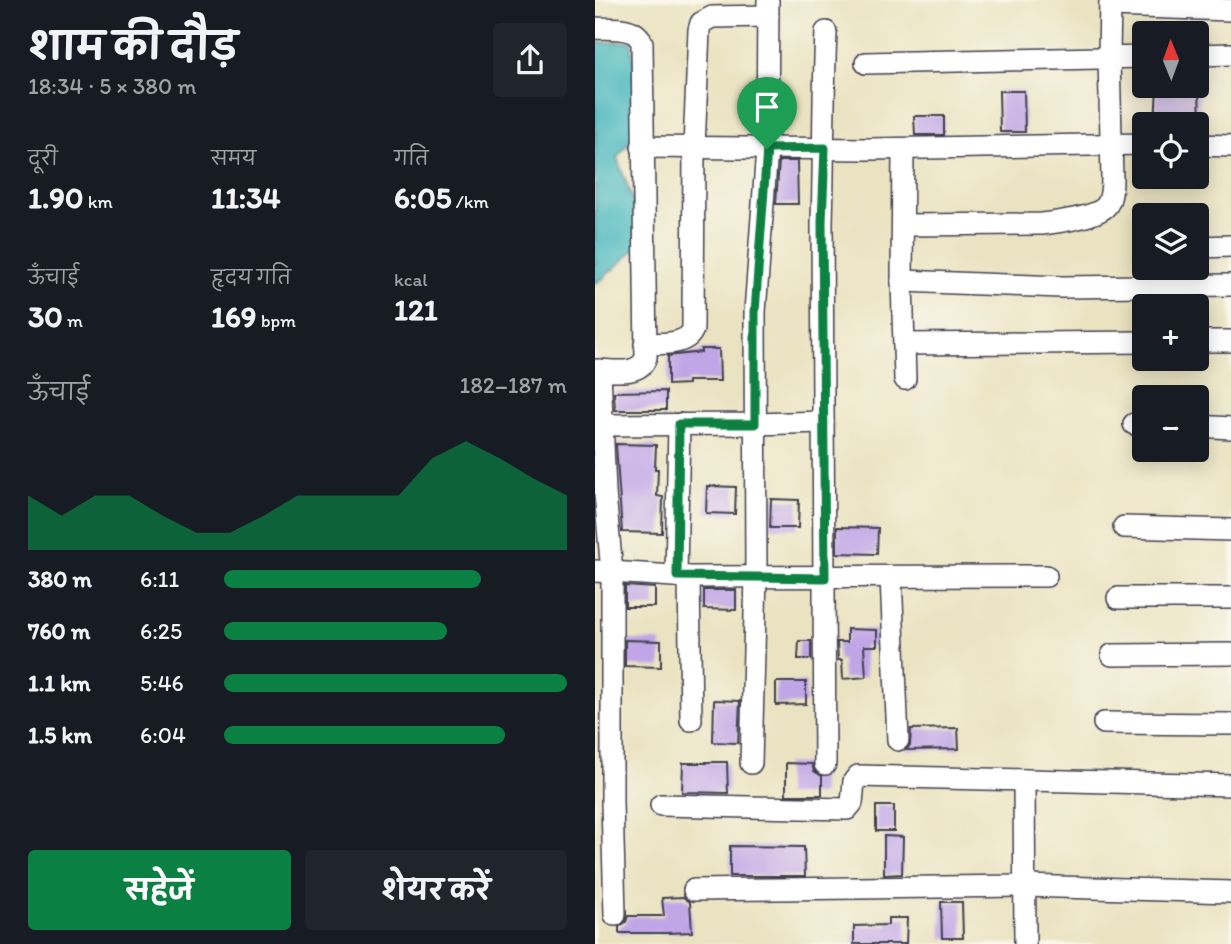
<!DOCTYPE html>
<html lang="hi">
<meta charset="utf-8">
<style>
:root{--surface:#171b24;--page:#20242c;--text:#f1f3f6;--muted:#9ea1a6;--accent:#0b8043}
body{margin:0;font-family:Itim,"Playpen Sans Deva",sans-serif;background:var(--page);color:var(--text);height:100vh;display:flex;flex-direction:column;font-size:26px;white-space:nowrap}
*{box-sizing:border-box;margin:0}
p{font-size:23px;color:var(--muted)}
.icon{flex:none;width:38px;height:38px;fill:none;stroke:currentColor;stroke-width:2;stroke-linecap:round;stroke-linejoin:round}
.map{position:relative;flex:1;overflow:hidden}
.details{display:flex;flex-direction:column;background:var(--surface);width:595px}
.details>*{flex:none}
.needle{width:46px;rotate:359deg}
.tools{position:absolute;left:537px;top:21px;display:grid;gap:14px}
.tools a{display:grid;place-items:center;width:77px;height:77px;border-radius:7px;background:var(--surface);box-shadow:0 4px 18px #0003;font-size:35px}
.pin{position:absolute;display:grid;place-items:center;width:60px;height:60px;color:#fff;margin:-72px -30px;border-radius:50% 50% 50% 0;rotate:-45deg;box-shadow:0 0 7px #0007}
.pin .icon{rotate:45deg}
.round{display:grid;place-items:center;flex:none;width:74px;height:74px;border-radius:7px;background:var(--page)}
.headline{display:flex;align-items:center;justify-content:space-between;height:119px;padding:0 28px}
h1{font-size:38px;font-weight:700;line-height:52px}
.stats{display:grid;grid-template-columns:repeat(3,1fr);gap:10px;height:119px;padding:7px 28px}
.stats div{display:grid;align-content:center}
.stats b{font-size:30px;font-weight:700}
.stats small{font-size:19px;font-weight:400}
.stats p{font-size:19px}
.chart{height:196px;padding:14px 28px}
.chart p{display:flex;justify-content:space-between}
.chart svg{width:100%;height:126px;margin-top:7px;fill:var(--accent);opacity:.7}
.action{display:flex;gap:14px;margin-top:auto;padding:14px 28px}
.action a{flex:1;height:80px;border-radius:7px;background:var(--accent);color:#fff;font-size:28px;font-weight:700;line-height:80px;text-align:center}
.action a+a{background:var(--page);color:var(--text)}
ul{padding:0 28px;list-style:none;font-size:23px}
li{display:grid;grid-template-columns:112px 84px 1fr;align-items:center;height:52px}
li i{height:18px;border-radius:9px;background:var(--accent)}
main{display:flex;flex:1;min-height:0}
.map>svg:first-child{display:block}
.water{fill:#47b7be;stroke:#346c7c;stroke-width:2}
.building{fill:#c0a6e6}
.lines{fill:none;stroke-linecap:round;stroke-linejoin:round}
.minor-casing{stroke:#403f4f;stroke-width:24}
.minor{stroke:#fff;stroke-width:21}
.route-casing{stroke:#fff;stroke-width:14}
.route{stroke:#0b8043;stroke-width:9}
</style>
<main>
<section class="details">
<div class="headline"><div><h1>शाम की दौड़</h1><p>18:34 · 5 × 380 m</p></div><a class="round"><svg class="icon" aria-label="share" viewBox="0 0 24 24"><path d="M12 15V3M7 8l5-5 5 5M5 13v7h14v-7"/></svg></a></div>
<div class="stats">
<div><p>दूरी</p><b>1.90<small> km</small></b></div>
<div><p>समय</p><b>11:34</b></div>
<div><p>गति</p><b>6:05<small> /km</small></b></div>
</div>
<div class="stats">
<div><p>ऊँचाई</p><b>30<small> m</small></b></div>
<div><p>हृदय गति</p><b>169<small> bpm</small></b></div>
<div><p>kcal</p><b>121</b></div>
</div>
<div class="chart"><p><span>ऊँचाई</span>182–187 m</p>
<svg viewBox="0 0 160 44" preserveAspectRatio="none"><path d="M0 44V25L10 32L20 25L30 25L40 32L50 38L60 38L70 32L80 25L90 25L100 25L110 25L120 12L130 6L140 12L150 19L160 25V44z"/></svg>
</div>
<ul>
<li><b>380 m</b>6:11<i style="width:75%"></i></li>
<li><b>760 m</b>6:25<i style="width:65%"></i></li>
<li><b>1.1 km</b>5:46<i style="width:100%"></i></li>
<li><b>1.5 km</b>6:04<i style="width:82%"></i></li>
</ul>
<div class="action"><a>सहेजें</a><a>शेयर करें</a></div>
</section>
<div class="map">
<svg width="636" height="944" viewBox="0 0 636 944">
<rect width="100%" height="100%" fill="#fbf7ec"/>
<filter id="ink" filterUnits="userSpaceOnUse"><feTurbulence type="fractalNoise" baseFrequency=".0143" numOctaves="2"/><feDisplacementMap in="SourceGraphic" scale="14" xChannelSelector="R" yChannelSelector="G"/><feConvolveMatrix kernelMatrix="1 2 1 2 8 2 1 2 1" color-interpolation-filters="sRGB"/></filter>
<filter id="wash" filterUnits="userSpaceOnUse"><feTurbulence type="fractalNoise" baseFrequency=".00686" numOctaves="4" result="noise"/><feDisplacementMap in="SourceGraphic" scale="28" xChannelSelector="R" yChannelSelector="G"/><feGaussianBlur stdDeviation="1.57" result="paint"/><feColorMatrix in="noise" values="0 0 0 0 0 0 0 0 0 0 0 0 0 0 0 0 0 1.4 0 .05"/><feComposite in="paint" operator="in"/></filter>
<g filter="url(#wash)">
<rect width="100%" height="100%" fill="#eae3c1"/>
<!-- water -->
<path class="water" d="M36 41 47 126 22 158 52 239 7 279 0 283V43Z"/>
<g id="blocks">
<!-- building -->
<g class="building">
<path d="M562 86H604L605 124H560Z"/>
<path d="M404 91H429L430 132H405Z"/>
<path d="M319 116H349V135H320Z"/>
<path d="M184 161H202L203 204H181Z"/>
<path d="M106 349H124L125 381H93V384L73 385V356L106 352Z"/>
<path d="M71 391V410H20L19 392Z"/>
<path d="M21 444 61 445 60 469H63L62 496 68 497 67 533 27 532Z"/>
<path d="M112 486 141 487 140 514 111 513Z"/>
<path d="M176 499 204 500 203 528H175Z"/>
<path d="M242 527 283 528 282 554 242 553Z"/>
<path d="M30 586 60 588V607H30Z"/>
<path d="M109 590H141V610L109 609Z"/>
<path d="M252 629 282 630V646H269L271 677 248 679 247 660H243L242 642H252Z"/>
<path d="M30 640 66 641V667L30 666Z"/>
<path d="M204 641H216V659H203Z"/>
<path d="M181 682H211V704L181 705Z"/>
<path d="M119 700 145 701 143 743 118 742Z"/>
<path d="M363 728 364 749 311 750 315 745 316 729Z"/>
<path d="M111 762H132L133 793 87 792 88 763H111Z"/>
<path d="M191 763 217 764 219 771 227 776V795H191Z"/>
<rect x="281" y="806" width="18" height="25"/>
<path d="M289 836 308 837 307 874 289 875Z"/>
<path d="M135 846 209 847 210 876H135Z"/>
<path d="M88 897 95 902 97 932 72 933H24V927L31 922 33 916H69L67 898Z"/>
<path d="M346 902H367L368 938H347Z"/>
<path d="M293 918H312L311 944H259V926L293 925Z"/>
</g>
</g>
</g>
<g filter="url(#ink)">
<use href="#blocks" fill-opacity="0" stroke="#403f4f" stroke-width="2"/>
<g class="lines">
<!-- minor casing -->
<g class="minor-casing">
<g id="minor">
<path d="M515 6 636 10"/>
<path d="M0 28C16 29 41 25 47 43L51 357C45 377 17 370 0 370"/>
<path d="M602 55 636 54"/>
<path d="M271 63 550 57"/>
<path d="M602 145 636 146"/>
<path d="M47 147 275 149 550 144"/>
<path d="M308 149 307 281 310 379"/>
<path d="M308 225 447 224C463 222 503 217 512 205 517 197 517 186 517 177L514 58 515 0"/>
<path d="M602 247 636 246"/>
<path d="M307 281 467 287 636 285"/>
<path d="M602 341H636"/>
<path d="M50 344C66 343 92 346 98 329L99 148 104 30 106 23 117 17 173 16"/>
<path d="M309 344 550 342"/>
<path d="M5 370 10 493 17 572V802L20 915"/>
<path d="M539 424 550 425"/>
<path d="M7 425 160 424 228 422"/>
<path d="M602 426 636 428"/>
<path d="M529 527 636 530"/>
<path d="M0 571 94 577 451 576"/>
<path d="M81 576 84 424"/>
<path d="M94 577 96 720"/>
<path d="M296 577 303 740"/>
<path d="M523 598H636"/>
<path d="M517 655 636 654"/>
<path d="M509 723 636 724"/>
<path d="M156 763 161 576 160 312 172 149 173 0"/>
<path d="M230 764 227 222C229 159 228 96 231 32"/>
<path d="M429 780 430 944"/>
<path d="M66 805 252 809 257 803 259 781 263 776 636 785"/>
<path d="M99 890 429 886 636 892"/>
</g>
</g>
<!-- minor -->
<use href="#minor" class="minor"/>
</g>
</g>
<g class="lines" filter="url(#ink)">
<!-- route casing -->
<g class="route-casing">
<path id="route" d="M230 148 227 222 230 578 82 576 84 424H160V312L172 149Z"/>
</g>
<!-- route -->
<use href="#route" class="route"/>
</g>
</svg>
<div class="tools">
<a><svg class="needle" viewBox="-14 -14 28 28"><path d="M0-13l5 13h-10z" fill="#e53935"/><path d="M0 13l5-13h-10z" fill="#9ea1a6"/></svg></a>
<a><svg class="icon" aria-label="locate" viewBox="0 0 24 24"><circle cx="12" cy="12" r="6"/><path d="M12 2v4M12 18v4M2 12h4M18 12h4"/></svg></a>
<a><svg class="icon" aria-label="layers" viewBox="0 0 24 24"><path d="M12 4l9 5-9 5-9-5zM3 14l9 5 9-5"/></svg></a>
<a>+</a>
<a>−</a>
</div>
<div class="pin" style="left:172px;top:149px;background:#1e9e55"><svg class="icon" aria-label="arrive" viewBox="0 0 24 24"><path d="M6 21V4h12l-3 4 3 4H6"/></svg></div>
</div>
</main>
